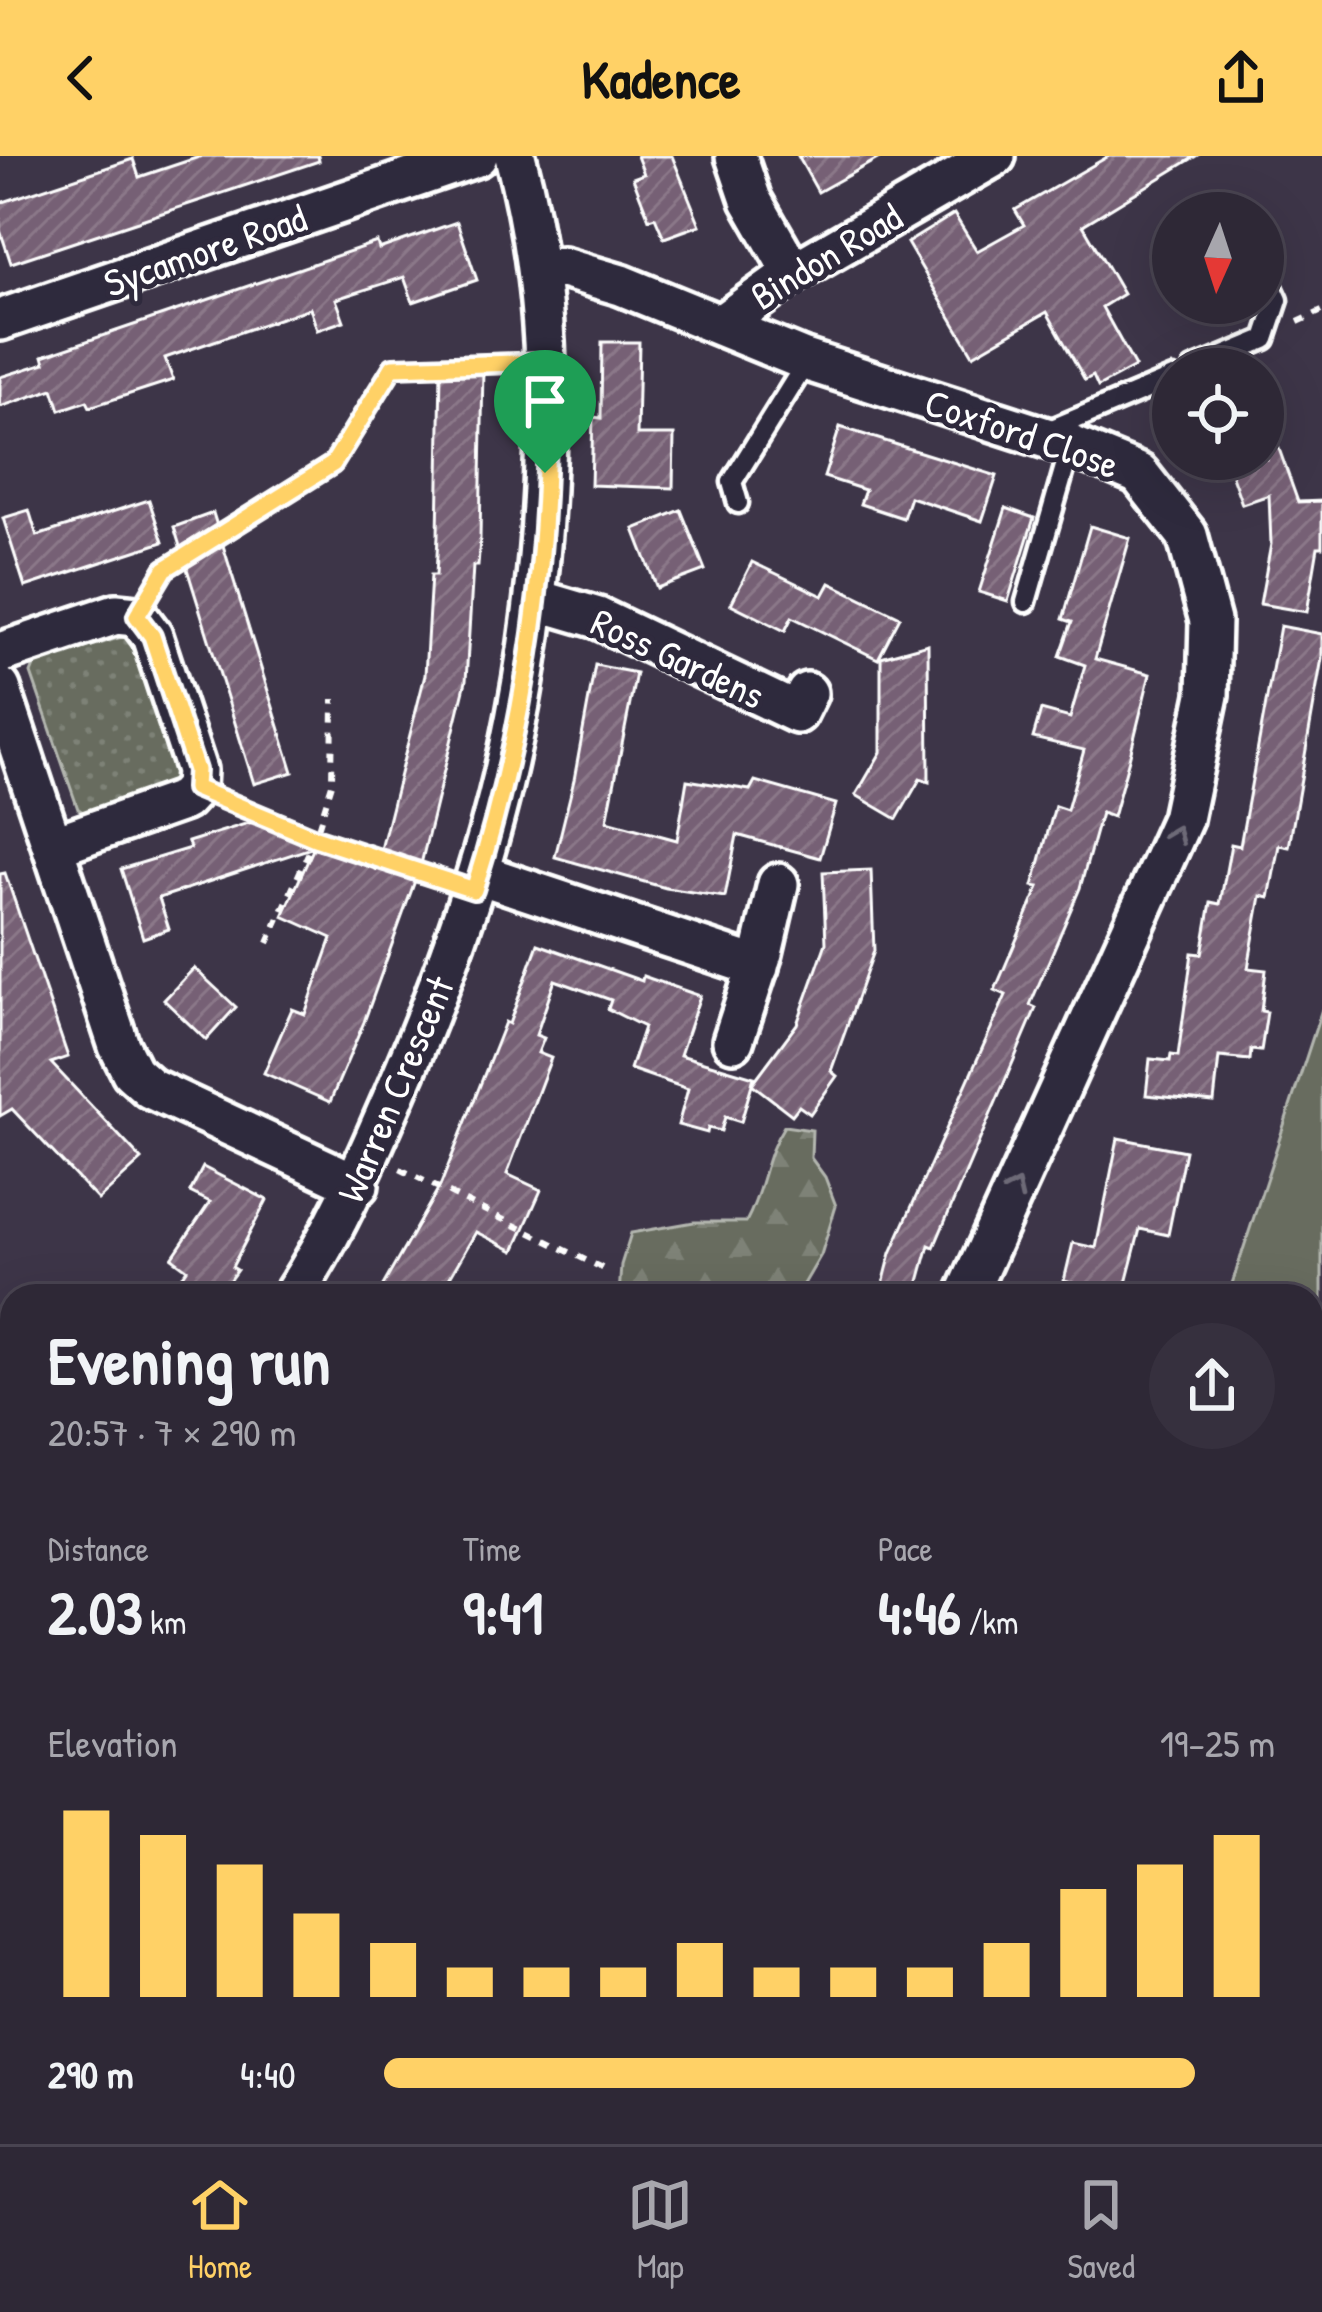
<!DOCTYPE html>
<meta charset="utf-8">
<style>
:root{--surface:#2e2836;--page:#36303e;--text:#f1f3f6;--muted:#a7a6ad;--line:#494451;--accent:#ffd166}
body{margin:0;font-family:"Patrick Hand",sans-serif;background:var(--page);color:var(--text);height:100vh;display:flex;flex-direction:column;font-size:45px;white-space:nowrap}
*{box-sizing:border-box;margin:0}
p{font-size:39px;color:var(--muted)}
.icon{flex:none;width:66px;height:66px;fill:none;stroke:currentColor;stroke-width:2;stroke-linecap:round;stroke-linejoin:round}
.map{position:relative;flex:1;overflow:hidden}
.details{position:absolute;left:0px;top:1128px;width:1323px;height:861px;display:flex;flex-direction:column;background:var(--surface);border-radius:36px 36px 0 0;box-shadow:0 12px 48px #0002,0 0 0 3px var(--line)}
.details>*{flex:none}
.needle{width:78px;rotate:183deg}
.tools{position:absolute;left:1152px;top:36px;display:grid;gap:24px}
.tools a{display:grid;place-items:center;width:132px;height:132px;border-radius:50%;background:var(--surface);box-shadow:0 12px 48px #0002,0 0 0 3px var(--line);font-size:60px}
.pin{position:absolute;display:grid;place-items:center;width:102px;height:102px;color:#fff;margin:-123px -51px;border-radius:50% 50% 50% 0;rotate:-45deg;box-shadow:0 0 12px #0007}
.pin .icon{rotate:45deg}
.round{display:grid;place-items:center;flex:none;width:126px;height:126px;border-radius:63px;background:var(--page)}
.head{display:flex;align-items:center;justify-content:space-between;height:204px;padding:0 48px}
h1{font-size:66px;font-weight:800;line-height:90px}
.figures{display:grid;grid-template-columns:repeat(3,1fr);gap:18px;height:204px;padding:12px 48px}
.figures div{display:grid;align-content:center}
.figures b{font-size:60px;font-weight:800}
.figures small{font-size:33px;font-weight:400}
.figures p{font-size:33px}
.chart{height:336px;padding:24px 48px}
.chart p{display:flex;justify-content:space-between}
.chart svg{width:100%;height:216px;margin-top:12px;stroke:var(--accent);stroke-width:6}
ul{padding:0 48px;list-style:none;font-size:39px}
li{display:grid;grid-template-columns:192px 144px 1fr;align-items:center;height:90px}
li i{height:30px;border-radius:15px;background:var(--accent)}
header{display:flex;justify-content:space-between;align-items:center;height:156px;padding:0 48px;background:var(--accent);color:#111;font-size:54px;font-weight:800}
.tab-bar{display:flex;justify-content:space-around;align-items:center;height:168px;border-top:3px solid var(--line);background:var(--surface);font-size:33px;color:var(--muted)}
.tab-bar a{display:grid;justify-items:center;gap:6px}
.tab-bar .on{color:var(--accent)}
.map>svg:first-child{display:block}
.grass{fill:url(#grass-dots);stroke:#b3b6af;stroke-width:3}
.forest{fill:url(#forest-firs);stroke:#b3b6af;stroke-width:3}
.park{fill:#676c5f;stroke:#b3b6af;stroke-width:3}
.lines{fill:none;stroke-linecap:round;stroke-linejoin:round}
.stream{stroke:#95a2af;stroke-width:10}
.building{fill:url(#building-hatch);stroke:#fff;stroke-width:3}
.service-casing{stroke:#fff;stroke-width:27}
.minor-casing{stroke:#fff;stroke-width:48}
.tertiary-casing{stroke:#fff;stroke-width:57}
.path{stroke:#fff;stroke-width:6;stroke-dasharray:9 9;stroke-linecap:butt}
.service{stroke:#2f2a3d;stroke-width:18}
.minor{stroke:#2f2a3d;stroke-width:39}
.tertiary{stroke:#2f2a3d;stroke-width:48}
.oneway{stroke:#6d6a77}
.route-casing{stroke:#fff;stroke-width:24}
.route{stroke:#ffd166;stroke-width:15}
.labels{text-anchor:middle;stroke-width:10;stroke-linejoin:round;paint-order:stroke}
.street-label{font-size:39px;fill:#fff;stroke:#2f2a3d}
</style>
<header><svg class="icon" aria-label="back" viewBox="0 0 24 24"><path d="M15 5l-7 7 7 7"/></svg>Kadence<svg class="icon" aria-label="share" viewBox="0 0 24 24"><path d="M12 15V3M7 8l5-5 5 5M5 13v7h14v-7"/></svg></header>
<div class="map">
<svg width="1322" height="1988" viewBox="0 0 1322 1988">
<defs>
<pattern id="grass-dots" width="8" height="8" patternUnits="userSpaceOnUse" patternTransform="scale(3)"><rect width="8" height="8" fill="#676c5f"/><path d="M2 2h.1M6 6h.1" fill="none" stroke="#7e8277" stroke-width="1.8" stroke-linecap="round"/></pattern>
<pattern id="forest-firs" width="22" height="20" patternUnits="userSpaceOnUse" patternTransform="scale(3)"><rect width="22" height="20" fill="#676c5f"/><path d="M5 1l3.5 6h-7zM16 11l3.5 6h-7z" fill="#7e8277"/></pattern>
<pattern id="building-hatch" width="6" height="6" patternUnits="userSpaceOnUse" patternTransform="scale(3)"><rect width="6" height="6" fill="#766074"/><path d="M-1 1l2-2M0 6l6-6M5 7l2-2" fill="none" stroke="#8b7889"/></pattern>
</defs>
<rect width="100%" height="100%" fill="#3d3548"/>
<filter id="ink" filterUnits="userSpaceOnUse"><feTurbulence type="fractalNoise" baseFrequency=".00833" numOctaves="2"/><feDisplacementMap in="SourceGraphic" scale="24" xChannelSelector="R" yChannelSelector="G"/><feConvolveMatrix kernelMatrix="1 2 1 2 8 2 1 2 1" color-interpolation-filters="sRGB"/></filter>
<g filter="url(#ink)">
<!-- grass -->
<g class="grass">
<path d="M125 480 136 487 179 624 167 636 87 658 78 653 31 517 35 507Z"/>
<path d="M12 1518V1639L0 1649V1527Z"/>
</g>
<!-- forest -->
<path class="forest" d="M784 970 812 974 811 1002 825 1021 836 1050 821 1099 797 1140H619L621 1109 631 1077 694 1066H746C765 1031 763 1002 784 970Z"/>
<!-- park -->
<g class="park">
<path d="M1322 853V1392L1311 1409V1140H1228Z"/>
<path d="M739 1977H1164L1159 1988H722Z"/>
</g>
<g class="lines">
<!-- stream -->
<g class="stream">
<path d="M1311 1249 1322 1226"/>
<path d="M867 1988 870 1977"/>
</g>
</g>
<!-- building -->
<g class="building">
<path d="M202 0H318L319 5 11 107 0 74V47L133 3 139 21Z"/>
<path d="M637 0H672L700 69 664 82 655 61 649 63 633 22 644 18Z"/>
<path d="M798 0H883L818 36Z"/>
<path d="M1109 0H1196L1083 69 1123 138 1102 151 1135 211 1098 231 1093 220 1085 224 1047 156 973 199 907 87 954 58 977 95 1024 69 1015 54Z"/>
<path d="M457 66 477 124 413 146 404 121 336 143 344 165 317 174 310 152 165 202 173 224 90 251 87 245 60 254 53 233 0 251V221L45 207 43 200 377 86 379 93Z"/>
<path d="M602 186H639L637 279H674L673 332 591 329 593 261 601 262Z"/>
<path d="M483 211 480 383 478 410H473L466 525 421 708 364 866 330 946 264 917 292 853 305 858 332 782 283 760 314 691 159 742 169 773 143 782 121 713 190 692 188 686 261 663 376 713 425 519 431 419H436L438 380 441 213Z"/>
<path d="M840 271 997 320 982 365 910 341 903 362 860 348 865 334 824 321Z"/>
<path d="M1273 276 1298 346 1322 345V391H1318L1307 456 1260 448 1271 388 1269 339 1242 348 1226 303H1267L1266 278Z"/>
<path d="M149 344 163 386 25 431 3 362 29 354 37 380Z"/>
<path d="M1006 352 1034 362 1008 445 979 436Z"/>
<path d="M681 354 705 414 657 432 634 373Z"/>
<path d="M213 357 293 616 254 628 174 371Z"/>
<path d="M1090 370 1130 382 1095 503 1150 518 1129 603 1113 661 1101 657 1080 732 1030 849 1036 852 934 1091 929 1089 915 1140H880L891 1097 1006 839 995 834 1039 731 1033 730 1055 650 1067 654 1084 594 1033 582 1041 554 1070 562 1085 509 1060 500 1072 466 1063 463Z"/>
<path d="M752 406 823 440 830 427 900 461 878 503 792 461 785 475 731 448Z"/>
<path d="M1280 470 1322 478V502L1289 691 1279 689 1269 742 1261 740 1248 812 1266 814 1261 855 1267 856 1261 895 1251 894 1250 904 1219 901 1214 946 1146 939 1150 903 1170 905 1171 899 1178 900 1192 797 1202 798 1211 746 1220 748 1231 688 1240 690Z"/>
<path d="M928 488 929 626 920 623 897 663 856 639 881 596V501Z"/>
<path d="M595 509 636 517 607 665 677 684 687 624 750 634 755 625 836 648 820 702 737 679 725 741 666 732 555 701 574 624Z"/>
<path d="M871 714 874 795 831 915 837 920 810 958 799 950 792 959 752 928 741 966 725 961 721 975 708 972 707 977 678 969 688 933 630 913 644 871 608 853 611 844 555 824 536 879 544 882 538 897 551 902 507 1018 541 1034 514 1095 476 1076 439 1140H377L441 1028 505 866 509 868 538 788 642 825 643 820 700 840 680 899 754 921 752 928 797 868 826 787 823 716Z"/>
<path d="M5 717 68 901 51 907 142 1004 98 1044 12 953 0 960V718Z"/>
<path d="M194 812 236 851 206 884 164 844Z"/>
<path d="M1118 982 1185 995 1168 1079 1140 1073 1123 1139 1064 1125 1073 1087 1096 1092Z"/>
<path d="M203 1011 267 1044 232 1111 237 1114 218 1140H169L187 1113 172 1102 210 1046 190 1036Z"/>
</g>
<g class="lines">
<!-- service casing -->
<g class="service-casing">
<g id="service">
<path d="M1193 213 1265 183 1278 144 1263 111"/>
<path d="M1045 276 1173 222"/>
<path d="M738 347 732 326 807 205"/>
<path d="M1026 446 1071 290"/>
<path d="M1169 1988 1177 1977"/>
</g>
</g>
<!-- minor casing -->
<g class="minor-casing">
<g id="minor">
<path d="M736 0 751 44 793 117"/>
<path d="M540 114 563 112 621 129 802 203 1071 290 1139 318 1187 379 1210 465 1208 539 1182 663 966 1140"/>
<path d="M0 164 477 0"/>
<path d="M722 168 793 117 995 0"/>
<path d="M537 444 598 462 797 557 807 537"/>
<path d="M0 497 116 458 137 460 152 480 196 614 195 632 184 644 53 690"/>
<path d="M0 532 119 890 132 916 150 932 358 1029"/>
<path d="M479 718 758 811"/>
<path d="M733 885 762 797 778 728"/>
<path d="M293 1140C336 1074 364 1009 395 938 484 732 532 558 544 333 550 220 544 110 515 0"/>
<path d="M0 1481 12 1470"/>
<path d="M276 1977 286 1988"/>
<path d="M356 1988 371 1977"/>
</g>
</g>
<!-- tertiary casing -->
<g class="tertiary-casing">
<g id="tertiary">
<path d="M1311 1827 1322 1831"/>
<path d="M686 1988 702 1977"/>
</g>
</g>
<!-- path -->
<g class="path">
<path d="M1298 166 1322 155"/>
<path d="M155 431 165 413 333 308 393 211 509 207"/>
<path d="M229 646 315 682 436 722"/>
<path d="M268 787 315 682 332 628 333 543"/>
<path d="M400 1013 604 1113"/>
<path d="M1311 1207 1322 1186"/>
<path d="M0 1660 12 1647"/>
<path d="M1311 1745 1322 1744"/>
<path d="M1051 1988 1061 1977"/>
</g>
<!-- service -->
<use href="#service" class="service"/>
<!-- minor -->
<use href="#minor" class="minor"/>
<!-- tertiary -->
<use href="#tertiary" class="tertiary"/>
</g>
<!-- one-way arrows -->
<defs><path id="oneway-chevron" d="M-2-3.5L2.5 0L-2 3.5" fill="none" stroke-width="1.6" stroke-linecap="round" stroke-linejoin="round" transform="scale(3)"/></defs>
<g class="oneway">
<use href="#oneway-chevron" transform="translate(1175 678) rotate(-68)"/>
<use href="#oneway-chevron" transform="translate(1015 1033) rotate(-65)"/>
</g>
</g>
<g class="lines" filter="url(#ink)">
<!-- route casing -->
<g class="route-casing">
<path id="route" d="M546 206C552 385 528 563 474 734L315 682 195 632 196 614 152 480 137 460 165 413 333 308 393 211Z"/>
</g>
<!-- route -->
<use href="#route" class="route"/>
</g>
<g class="labels">
<!-- street labels -->
<g class="street-label">
<text transform="translate(205 94) rotate(-19)" y="14">Sycamore Road</text>
<text transform="translate(826 100) rotate(-31)" y="14">Bindon Road</text>
<text transform="translate(1022 277) rotate(19)" y="14">Coxford Close</text>
<text transform="translate(678 502) rotate(25)" y="14">Ross Gardens</text>
<text transform="translate(395 933) rotate(-67)" y="14">Warren Crescent</text>
</g>
</g>
</svg>
<div class="tools">
<a><svg class="needle" viewBox="-14 -14 28 28"><path d="M0-13l5 13h-10z" fill="#e53935"/><path d="M0 13l5-13h-10z" fill="#a7a6ad"/></svg></a>
<a><svg class="icon" aria-label="locate" viewBox="0 0 24 24"><circle cx="12" cy="12" r="6"/><path d="M12 2v4M12 18v4M2 12h4M18 12h4"/></svg></a>
</div>
<div class="pin" style="left:545px;top:317px;background:#1e9e55"><svg class="icon" aria-label="arrive" viewBox="0 0 24 24"><path d="M6 21V4h12l-3 4 3 4H6"/></svg></div>
<section class="details">
<div class="head"><div><h1>Evening run</h1><p>20:57 · 7 × 290 m</p></div><a class="round"><svg class="icon" aria-label="share" viewBox="0 0 24 24"><path d="M12 15V3M7 8l5-5 5 5M5 13v7h14v-7"/></svg></a></div>
<div class="figures">
<div><p>Distance</p><b>2.03<small> km</small></b></div>
<div><p>Time</p><b>9:41</b></div>
<div><p>Pace</p><b>4:46<small> /km</small></b></div>
</div>
<div class="chart"><p><span>Elevation</span>19–25 m</p>
<svg viewBox="0 0 160 44" preserveAspectRatio="none"><path d="M5 44V6M15 44V11M25 44V17M35 44V27M45 44V33M55 44V38M65 44V38M75 44V38M85 44V33M95 44V38M105 44V38M115 44V38M125 44V33M135 44V22M145 44V17M155 44V11"/></svg>
</div>
<ul>
<li><b>290 m</b>4:40<i style="width:91%"></i></li>
</ul>
</section>
</div>
<nav class="tab-bar">
<a class="on"><svg class="icon" aria-label="home" viewBox="0 0 24 24"><path d="M3 11l9-7 9 7M6 9v11h12V9"/></svg>Home</a>
<a><svg class="icon" aria-label="map" viewBox="0 0 24 24"><path d="M3 6l6-2 6 2 6-2v14l-6 2-6-2-6 2zM9 4v14M15 6v14"/></svg>Map</a>
<a><svg class="icon" aria-label="saved" viewBox="0 0 24 24"><path d="M7 4h10v16l-5-4-5 4z"/></svg>Saved</a>
</nav>
